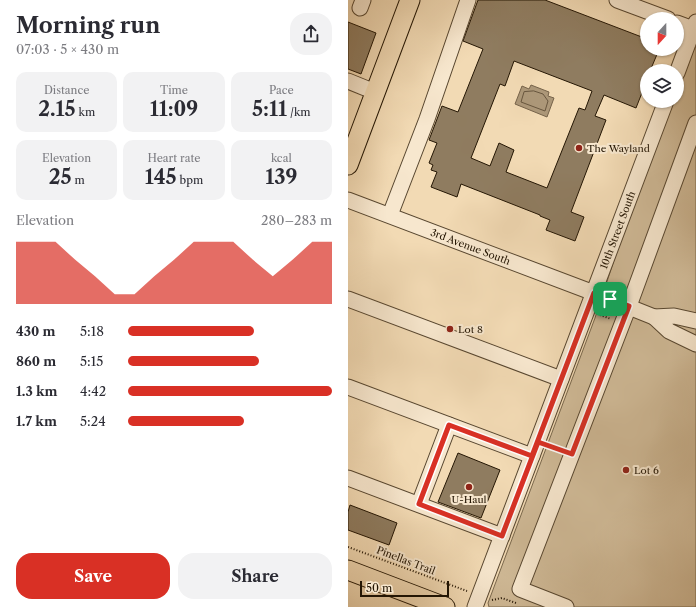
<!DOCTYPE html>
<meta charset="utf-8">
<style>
:root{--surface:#fff;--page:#f2f2f3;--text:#2b2b33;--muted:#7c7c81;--accent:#d93025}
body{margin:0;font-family:"Libre Caslon Text",serif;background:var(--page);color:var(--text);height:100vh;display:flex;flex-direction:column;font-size:15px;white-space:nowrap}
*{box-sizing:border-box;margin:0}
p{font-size:13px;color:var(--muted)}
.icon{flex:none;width:22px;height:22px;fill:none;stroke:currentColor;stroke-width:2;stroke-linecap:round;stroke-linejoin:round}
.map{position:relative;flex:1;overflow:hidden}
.side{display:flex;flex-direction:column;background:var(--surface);width:348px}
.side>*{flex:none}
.needle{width:26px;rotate:201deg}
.fabs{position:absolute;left:292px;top:12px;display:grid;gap:8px}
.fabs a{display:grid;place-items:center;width:44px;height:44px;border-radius:50%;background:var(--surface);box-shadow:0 1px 3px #0004;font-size:20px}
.scale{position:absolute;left:12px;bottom:10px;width:89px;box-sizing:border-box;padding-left:4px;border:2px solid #241604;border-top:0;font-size:11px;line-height:14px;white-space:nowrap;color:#241604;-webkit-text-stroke:3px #f7e7ce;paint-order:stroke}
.pin{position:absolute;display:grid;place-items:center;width:34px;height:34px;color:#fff;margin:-17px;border-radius:8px;box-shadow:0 2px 6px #0006}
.round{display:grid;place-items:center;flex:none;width:42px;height:42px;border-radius:16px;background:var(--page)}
.head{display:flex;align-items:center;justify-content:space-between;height:68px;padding:0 16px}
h1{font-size:22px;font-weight:800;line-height:30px}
.figures{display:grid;grid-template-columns:repeat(3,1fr);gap:6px;height:68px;padding:4px 16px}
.figures div{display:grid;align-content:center;border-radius:10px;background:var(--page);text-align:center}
.figures b{font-size:20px;font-weight:800}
.figures small{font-size:11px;font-weight:400}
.figures p{font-size:11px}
.chart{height:112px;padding:8px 16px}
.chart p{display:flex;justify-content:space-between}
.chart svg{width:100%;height:72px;margin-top:4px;fill:var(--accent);opacity:.7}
.button{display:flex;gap:8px;margin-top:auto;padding:8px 16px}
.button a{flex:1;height:46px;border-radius:16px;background:var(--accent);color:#fff;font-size:16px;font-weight:800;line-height:46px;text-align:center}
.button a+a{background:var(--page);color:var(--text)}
ul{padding:0 16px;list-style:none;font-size:13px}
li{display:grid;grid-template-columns:64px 48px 1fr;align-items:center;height:30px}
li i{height:10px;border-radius:5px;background:var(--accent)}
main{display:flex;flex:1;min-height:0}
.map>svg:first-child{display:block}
.green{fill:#cfb996;stroke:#7a684d}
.water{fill:#ac9778;stroke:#76634a}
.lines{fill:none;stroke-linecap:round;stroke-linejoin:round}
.shore{stroke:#68563e;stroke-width:1}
.building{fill:#8f7c60;stroke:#241604;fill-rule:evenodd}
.minor-casing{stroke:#584730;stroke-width:17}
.major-casing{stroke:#241604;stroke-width:21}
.path{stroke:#241604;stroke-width:2;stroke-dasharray:1 2;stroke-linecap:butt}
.minor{stroke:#f7e7ce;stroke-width:15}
.major{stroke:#f2dab4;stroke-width:19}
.route-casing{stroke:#fff;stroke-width:8}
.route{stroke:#d93025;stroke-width:5}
.poi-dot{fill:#8f2418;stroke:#f7e7ce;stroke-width:1.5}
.labels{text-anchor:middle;stroke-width:4;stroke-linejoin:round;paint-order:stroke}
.poi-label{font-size:10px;fill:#241604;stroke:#f7e7ce;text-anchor:start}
.street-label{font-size:10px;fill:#241604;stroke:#f7e7ce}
</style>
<main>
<section class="side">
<div class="head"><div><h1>Morning run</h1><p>07:03 · 5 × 430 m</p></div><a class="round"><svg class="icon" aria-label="share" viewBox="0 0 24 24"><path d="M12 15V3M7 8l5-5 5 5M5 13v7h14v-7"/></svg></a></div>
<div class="figures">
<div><p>Distance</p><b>2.15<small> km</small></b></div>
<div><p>Time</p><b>11:09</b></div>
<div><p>Pace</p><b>5:11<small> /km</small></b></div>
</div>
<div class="figures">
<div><p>Elevation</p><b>25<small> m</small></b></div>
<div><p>Heart rate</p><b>145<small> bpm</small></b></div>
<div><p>kcal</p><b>139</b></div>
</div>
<div class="chart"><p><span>Elevation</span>280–283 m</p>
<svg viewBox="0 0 160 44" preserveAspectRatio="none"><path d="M0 44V6L10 6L20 6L30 17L40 27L50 38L60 38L70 27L80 17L90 6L100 6L110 6L120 17L130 27L140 17L150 6L160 6V44z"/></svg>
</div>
<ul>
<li><b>430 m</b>5:18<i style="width:62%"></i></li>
<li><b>860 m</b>5:15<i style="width:64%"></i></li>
<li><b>1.3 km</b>4:42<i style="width:100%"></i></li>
<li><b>1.7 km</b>5:24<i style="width:57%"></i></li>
</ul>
<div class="button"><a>Save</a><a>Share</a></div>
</section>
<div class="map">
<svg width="348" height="607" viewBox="0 0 348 607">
<rect width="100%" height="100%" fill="#f2dab4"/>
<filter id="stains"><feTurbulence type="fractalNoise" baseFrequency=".005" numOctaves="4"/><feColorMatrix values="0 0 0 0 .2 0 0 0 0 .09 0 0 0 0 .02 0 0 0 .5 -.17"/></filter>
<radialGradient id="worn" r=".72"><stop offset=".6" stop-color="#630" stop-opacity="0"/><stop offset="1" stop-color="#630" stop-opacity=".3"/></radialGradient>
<!-- green -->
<path class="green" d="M348 47V607H141L140 603 247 318 272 242 325 101H329C329 87 339 57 348 47Z"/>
<!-- water -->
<path class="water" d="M183 85 201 92 200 96 206 98 199 117 167 104 174 86 181 89Z"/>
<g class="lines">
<!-- shore -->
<path class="shore" d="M186 91 195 94 200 101 197 111 173 102 176 92Z"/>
</g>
<!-- building -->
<g class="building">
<path d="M130 0H197L299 39V49L310 52 302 71H299V80L288 108 256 95 247 116 258 120 223 212 236 217 227 241 198 230 202 220 192 216V215L113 184 109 197 83 187 89 172 83 170 85 165 81 163 89 143 81 140 94 106 110 112 135 49 115 41ZM166 61 244 91 237 110 231 108 199 188 158 172 166 150 151 143 142 166 123 158 152 84 157 86Z"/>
<path d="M0 22 28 33 13 74 0 69Z"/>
<path d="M110 453 152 470 133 518 90 502Z"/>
<path d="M2 505 49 523 41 545 0 530V512Z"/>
</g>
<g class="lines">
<!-- minor casing -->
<g class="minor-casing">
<g id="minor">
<path d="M269 0 320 19"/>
<path d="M12 8 15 0"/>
<path d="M329 23 348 30"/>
<path d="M329 73 348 22"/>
<path d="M0 81 27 92"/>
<path id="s1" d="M0 200 246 293 306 317"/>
<path d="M42 215 79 119 120 0"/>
<path d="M0 299 213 379"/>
<path d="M348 321 326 316 306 317 321 331 348 344"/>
<path d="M0 387 184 456"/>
<path d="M0 478 154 536"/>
<path d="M71 504 101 425"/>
<path id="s2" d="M127 607 318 101"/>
<path d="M218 607 172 589 281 306 348 123"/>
</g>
</g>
<!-- major casing -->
<g class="major-casing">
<g id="major">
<path d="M0 165 62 0"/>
<path d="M0 570 97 607"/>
</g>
</g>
<!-- path -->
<g class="path">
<path d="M252 315 263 319"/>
<path d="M202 446 211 449"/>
<path d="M0 547 119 591"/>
<path d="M144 600 154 598 168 603"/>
</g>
<!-- minor -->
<use href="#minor" class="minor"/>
<!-- major -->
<use href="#major" class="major"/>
</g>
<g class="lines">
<!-- route casing -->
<g class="route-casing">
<path id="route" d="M262 299 246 293 184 456 101 425 71 504 154 536 190 442 224 454 281 306 262 299"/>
</g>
<!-- route -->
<use href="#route" class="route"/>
</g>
<!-- markers -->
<g class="poi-dot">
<circle cx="231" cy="148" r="4"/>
<circle cx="102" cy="329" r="4"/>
<circle cx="278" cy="470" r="4"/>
<circle cx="121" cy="487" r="4"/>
</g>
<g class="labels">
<!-- poi labels -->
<g class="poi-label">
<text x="239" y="152">The Wayland</text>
<text x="110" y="333">Lot 8</text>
<text x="286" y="474">Lot 6</text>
<text x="121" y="503" text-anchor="middle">U-Haul</text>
</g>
<!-- street labels -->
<g class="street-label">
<text dy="4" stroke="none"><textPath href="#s2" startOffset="403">10th Street South</textPath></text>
<text dy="4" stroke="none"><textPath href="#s1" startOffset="131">3rd Avenue South</textPath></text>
<text transform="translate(58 560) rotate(21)" y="4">Pinellas Trail</text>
</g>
</g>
<rect width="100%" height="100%" filter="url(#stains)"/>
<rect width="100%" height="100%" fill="url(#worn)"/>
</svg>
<div class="fabs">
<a><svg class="needle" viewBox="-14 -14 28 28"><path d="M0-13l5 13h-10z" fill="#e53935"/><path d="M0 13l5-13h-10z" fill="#7c7c81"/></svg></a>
<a><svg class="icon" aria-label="layers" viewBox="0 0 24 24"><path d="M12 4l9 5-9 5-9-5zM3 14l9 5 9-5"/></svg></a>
</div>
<div class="scale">50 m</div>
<div class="pin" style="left:262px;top:299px;background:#1e9e55"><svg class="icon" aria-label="arrive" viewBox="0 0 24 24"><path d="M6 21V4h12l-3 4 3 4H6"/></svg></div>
</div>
</main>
